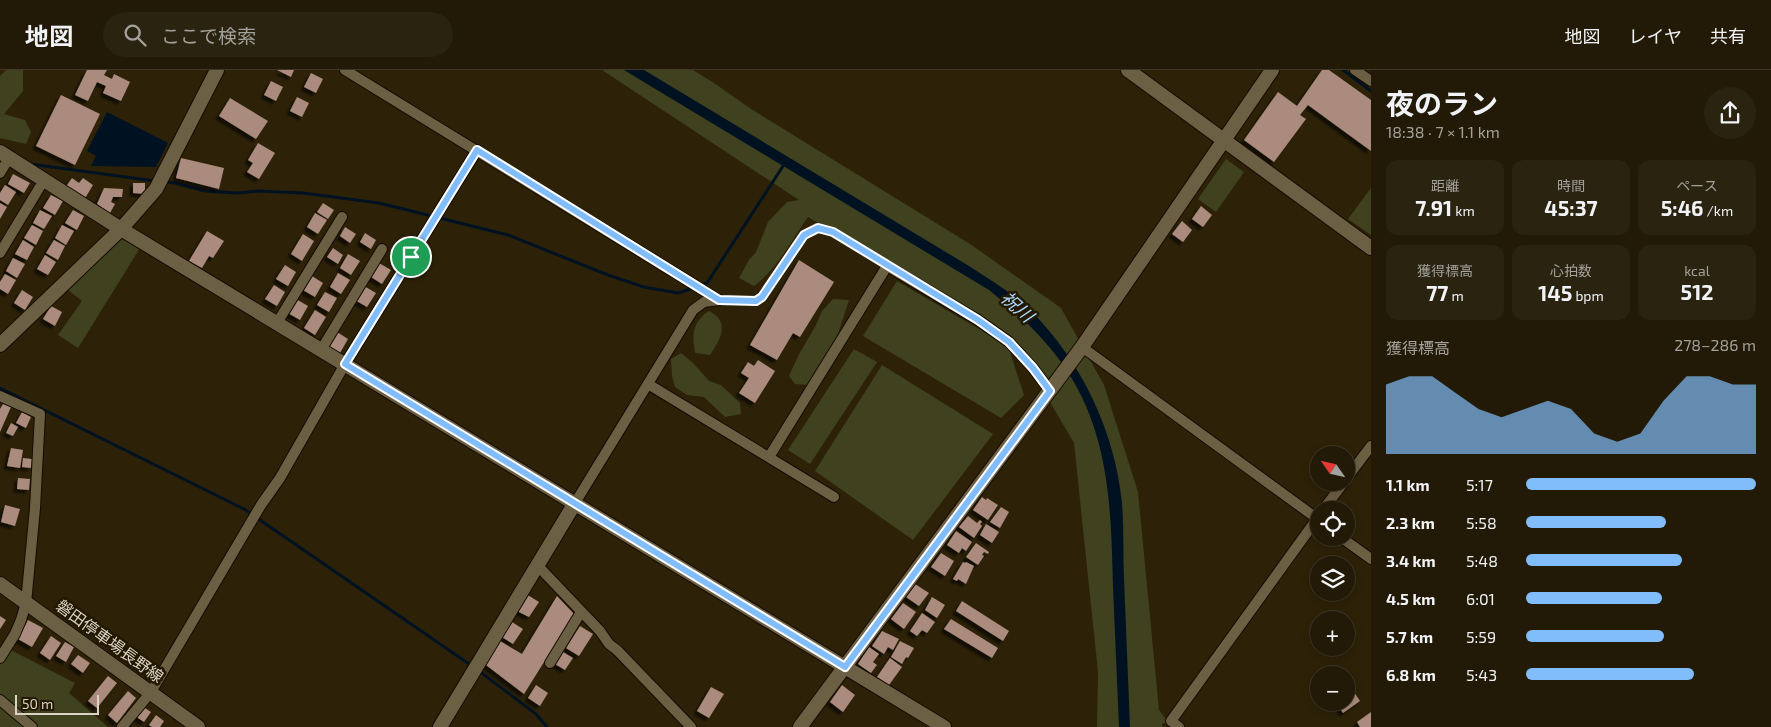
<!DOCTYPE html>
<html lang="ja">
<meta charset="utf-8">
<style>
:root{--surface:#221a06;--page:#2a2310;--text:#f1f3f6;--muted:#a2a19b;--line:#3f3828;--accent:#81bdfa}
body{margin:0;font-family:"Exo 2","Noto Sans JP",sans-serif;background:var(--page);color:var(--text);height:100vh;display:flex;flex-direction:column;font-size:19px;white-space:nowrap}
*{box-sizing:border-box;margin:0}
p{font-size:16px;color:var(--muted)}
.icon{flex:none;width:28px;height:28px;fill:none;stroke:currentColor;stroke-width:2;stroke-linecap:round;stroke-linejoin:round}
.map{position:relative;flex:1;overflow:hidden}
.details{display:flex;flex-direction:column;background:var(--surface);width:400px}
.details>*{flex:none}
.needle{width:32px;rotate:304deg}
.tools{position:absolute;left:1310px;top:376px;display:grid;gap:10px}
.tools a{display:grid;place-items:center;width:45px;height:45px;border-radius:50%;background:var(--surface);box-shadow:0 2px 8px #0003,0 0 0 1px var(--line);font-size:25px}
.scale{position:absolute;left:15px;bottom:12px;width:84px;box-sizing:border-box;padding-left:5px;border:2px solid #dad3c5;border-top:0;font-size:14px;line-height:18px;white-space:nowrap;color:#dad3c5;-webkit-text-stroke:4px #231801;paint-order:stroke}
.pin{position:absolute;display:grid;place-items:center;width:42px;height:42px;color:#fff;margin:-21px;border:2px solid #fff;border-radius:50%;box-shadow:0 1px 5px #0007}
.round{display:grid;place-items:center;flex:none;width:52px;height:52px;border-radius:26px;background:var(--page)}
.head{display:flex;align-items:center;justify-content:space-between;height:85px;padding:0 15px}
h1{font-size:28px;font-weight:700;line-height:38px}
.stats{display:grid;grid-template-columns:repeat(3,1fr);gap:8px;height:85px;padding:5px 15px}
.stats div{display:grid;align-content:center;border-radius:12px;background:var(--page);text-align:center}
.stats b{font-size:21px;font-weight:700}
.stats small{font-size:14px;font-weight:400}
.stats p{font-size:14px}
.chart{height:140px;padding:10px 15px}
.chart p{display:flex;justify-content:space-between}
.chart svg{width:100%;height:90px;margin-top:5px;fill:var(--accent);opacity:.7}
ul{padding:0 15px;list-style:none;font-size:16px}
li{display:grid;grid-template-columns:80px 60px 1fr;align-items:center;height:38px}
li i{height:12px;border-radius:6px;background:var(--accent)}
header{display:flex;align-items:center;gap:30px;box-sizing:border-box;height:70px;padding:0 25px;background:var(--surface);border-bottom:1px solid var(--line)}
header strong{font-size:24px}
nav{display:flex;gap:28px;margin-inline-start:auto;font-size:18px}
.search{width:350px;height:45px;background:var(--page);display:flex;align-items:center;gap:12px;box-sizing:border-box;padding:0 18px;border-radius:28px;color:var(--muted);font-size:19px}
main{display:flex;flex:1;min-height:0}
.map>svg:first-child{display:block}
.green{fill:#3f411f}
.water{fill:#001221}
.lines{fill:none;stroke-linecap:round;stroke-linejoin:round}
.stream{stroke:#001221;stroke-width:3}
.building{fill:#aa8b7d;filter:url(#shadow)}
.lane-casing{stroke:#150b00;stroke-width:8}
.street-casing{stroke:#150b00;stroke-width:12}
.secondary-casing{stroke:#150b00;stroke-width:16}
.lane{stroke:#6b5f44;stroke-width:5}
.street{stroke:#6b5f44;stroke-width:10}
.secondary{stroke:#6b5f44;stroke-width:14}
.route-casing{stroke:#fff;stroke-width:10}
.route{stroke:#81bdfa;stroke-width:6}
.labels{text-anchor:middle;stroke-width:5;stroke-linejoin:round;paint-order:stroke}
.street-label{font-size:16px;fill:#dad3c5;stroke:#231801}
.water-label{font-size:18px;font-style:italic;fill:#add9fb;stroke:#231801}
</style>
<header>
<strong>地図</strong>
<div class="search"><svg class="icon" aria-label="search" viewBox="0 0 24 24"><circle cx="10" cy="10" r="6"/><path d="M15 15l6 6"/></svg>ここで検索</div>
<nav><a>地図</a><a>レイヤ</a><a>共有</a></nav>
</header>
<main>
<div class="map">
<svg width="1371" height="657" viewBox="0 0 1371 657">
<defs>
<filter id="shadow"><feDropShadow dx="-3.5" dy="3.5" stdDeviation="1" flood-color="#0009"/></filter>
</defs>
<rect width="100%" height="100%" fill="#2d2208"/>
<!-- green -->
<g class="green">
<path d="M6 0H23V21L4 44 25 50 31 62 26 74 0 68V6Z"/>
<path d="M602 0H693L714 13 751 39 970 174 1061 238 1104 315 1138 422 1159 640 1168 652 1162 654V657H1097L1098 602 1074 373 1024 288 1008 276 1024 325 1001 348 863 266 897 211 1003 273 948 228 808 147C791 171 778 198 754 216L739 208 749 190 756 182 768 152 787 132 799 130Z"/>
<path d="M1226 89 1244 102 1216 142 1198 129Z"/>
<path d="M1371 118V165L1348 149Z"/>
<path d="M121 169 140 178 78 278 58 265 82 231 68 220Z"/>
<path d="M833 229 849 230 838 264 809 315 795 314 789 306 798 286 815 257 822 241Z"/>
<path d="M709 241C731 252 720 270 710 285L695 283C692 265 692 252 709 241Z"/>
<path d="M854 279 877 292 810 394 788 380Z"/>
<path d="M681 283 693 293 709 311 721 315 740 333 741 344 725 347 704 327 687 325 675 317 672 306 671 289Z"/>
<path d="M882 295 993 364 913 470 815 401Z"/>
<path d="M7 578 75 613 69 623 108 657H0V588Z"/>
</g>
<!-- water -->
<g class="water">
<path d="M624 0H644L969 196C990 210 1013 223 1031 241 1081 291 1115 361 1122 433 1124 458 1123 484 1124 509 1126 558 1128 608 1130 657H1119C1117 610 1115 564 1113 517 1111 438 1110 360 1061 292 1041 264 1016 242 989 220Z"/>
<path d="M107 42 168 73 156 97 91 96 96 86 87 81Z"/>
</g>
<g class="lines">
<!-- stream -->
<g class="stream">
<path d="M1343 0 1371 21"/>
<path d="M30 94 155 111"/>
<path d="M164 112 175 113 205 121 238 123 258 121 303 123 379 133 508 165 608 205 644 217 678 223 693 218"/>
<path d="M699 216 707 213 785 93"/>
<path d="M0 318 244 439 472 596"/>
<path d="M479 601 536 644 547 657"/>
</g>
</g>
<!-- building -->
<g class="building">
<path d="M87 0H107L104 5 112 9 114 4 130 12 121 31 103 23 106 16 97 12 88 31 75 25Z"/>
<path d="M277 0H294L291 7Z"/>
<path d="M1322 0H1329L1371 30V81L1308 35 1300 45 1306 49 1274 92 1244 70 1278 22 1297 36Z"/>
<path d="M311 3 323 9 316 23 304 17Z"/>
<path d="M271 11 283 17 276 31 264 25Z"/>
<path d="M61 25 100 44 75 95 36 76Z"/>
<path d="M297 27 309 33 302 47 290 41Z"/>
<path d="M230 28 268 51 256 69 219 46Z"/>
<path d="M258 73 275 83 259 109 247 102 253 93 248 90Z"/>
<path d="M181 88 224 98 219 119 176 108Z"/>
<path d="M13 104 30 113 24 123 8 114Z"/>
<path d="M72 108 79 113 83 108 93 115 84 130 65 118Z"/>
<path d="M133 113H145V124L133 123Z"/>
<path d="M5 115 16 122 8 135 0 130V123Z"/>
<path d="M104 118 123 119 122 127H113L111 132 115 134 110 143 97 134Z"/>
<path d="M51 125 63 131 55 145 43 138Z"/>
<path d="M0 133 7 137 0 149Z"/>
<path d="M323 133 334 140 328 149 317 142Z"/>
<path d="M1201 136 1212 145 1203 157 1192 149Z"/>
<path d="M40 140 52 146 44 159 33 153Z"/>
<path d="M73 140 84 146 77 160 65 153Z"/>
<path d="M315 143 327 150 318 164 307 157Z"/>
<path d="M1182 151 1192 160 1183 172 1172 164Z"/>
<path d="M32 155 43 161 36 175 24 168Z"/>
<path d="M62 155 74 161 66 175 55 168Z"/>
<path d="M345 157 356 164 350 173 340 166Z"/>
<path d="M207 161 224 171 213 188 209 186 202 198 189 191Z"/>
<path d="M365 163 376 170 371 179 360 172Z"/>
<path d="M303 164 314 171 302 191 291 184Z"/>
<path d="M23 170 34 177 27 190 15 184Z"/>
<path d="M54 170 65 176 58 190 46 183Z"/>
<path d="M333 178 343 185 338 194 327 187Z"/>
<path d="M348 184 360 191 351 205 340 198Z"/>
<path d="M45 185 56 192 48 205 37 199Z"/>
<path d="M13 188 25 194 17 208 6 201Z"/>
<path d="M799 190 834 212 800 267 793 263 777 290 750 275Z"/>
<path d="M379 193 391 200 382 214 371 207Z"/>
<path d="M285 195 296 202 288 216 276 209Z"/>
<path d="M338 203 350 210 341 224 330 217Z"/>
<path d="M5 204 16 210 8 224 0 219V212Z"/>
<path d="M312 206 323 213 315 227 303 220Z"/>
<path d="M274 215 285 222 277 236 265 229Z"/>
<path d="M364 216 376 223 367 237 355 230Z"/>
<path d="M22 220 33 227 25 240 14 233Z"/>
<path d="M325 222 337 228 329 242 317 235Z"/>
<path d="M296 229 308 236 300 250 288 243Z"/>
<path d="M51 236 62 242 55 256 43 249Z"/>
<path d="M315 240 326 247 315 265 304 258Z"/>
<path d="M337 262 348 269 340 283 328 276Z"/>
<path d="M758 290 775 301 755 333 739 323 749 308 741 303 748 292 754 296Z"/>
<path d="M3 334 11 337 0 362V339Z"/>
<path d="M22 342 31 347 26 358 16 353Z"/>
<path d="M11 353 18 357 13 366 6 363Z"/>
<path d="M11 378 23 380 20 398 7 396Z"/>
<path d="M23 388 32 389 31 398 22 397Z"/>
<path d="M18 408 30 409 29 420 17 419Z"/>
<path d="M982 427 986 430 987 428 998 435 988 450 973 440Z"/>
<path d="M5 435 20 439 15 456 1 452Z"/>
<path d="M1001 437 1009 442 1000 458 990 452Z"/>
<path d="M968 446 977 453 980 450 982 452 980 454 982 456 974 468 959 457Z"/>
<path d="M986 454 999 462 992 473 980 465Z"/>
<path d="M956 461 972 472 966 481 962 478 959 483 947 475Z"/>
<path d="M976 473 989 482 988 484 984 482 982 485 984 486 978 495 966 487Z"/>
<path d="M941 483 954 491 945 506 931 497Z"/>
<path d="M963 492 965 493 966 492 974 496 966 514 958 509 957 511 953 509Z"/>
<path d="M915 514 929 523 919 536 906 527Z"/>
<path d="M526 524 539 532 529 547 517 541Z"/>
<path d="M557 526 574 544 524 624 486 595 500 571 522 584Z"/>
<path d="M932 527 945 535 937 548 925 540Z"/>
<path d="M962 531 1009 561 1003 571 956 541Z"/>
<path d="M903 533 916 542 904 559 891 549Z"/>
<path d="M922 543 935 552 927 563 922 560 917 566 910 561Z"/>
<path d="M0 546 6 550 0 559Z"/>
<path d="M951 549 998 578 992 588 944 559Z"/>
<path d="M28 550 43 558 32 577 18 569Z"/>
<path d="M512 552 523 559 513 574 502 567Z"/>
<path d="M580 556 593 564 579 586 566 578Z"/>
<path d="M882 561 899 569 893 580 888 577 884 584 872 576Z"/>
<path d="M51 566 61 573 50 590 40 583Z"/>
<path d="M900 571 914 578 908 588 906 587 902 594 891 587Z"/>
<path d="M65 572 74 577 66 592 56 586Z"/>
<path d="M869 577 879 584 873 592 877 595 871 603 858 594Z"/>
<path d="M563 582 573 588 565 600 555 594Z"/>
<path d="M78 585 90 593 83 603 71 594Z"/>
<path d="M890 588 902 597 889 615 877 607Z"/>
<path d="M108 606 117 613 97 638 88 631Z"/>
<path d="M536 615 548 623 540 636 528 628Z"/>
<path d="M842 615 855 625 843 642 830 632Z"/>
<path d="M711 617 724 624 709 648 697 641Z"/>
<path d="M1352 619 1360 631 1343 643 1336 632H1346V623Z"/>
<path d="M128 621 136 628 117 653 108 645Z"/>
<path d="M142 636 151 642 144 652 135 646Z"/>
<path d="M1371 642V657H1360L1357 652Z"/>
<path d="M156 645 164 651 160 657H152L149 655Z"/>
</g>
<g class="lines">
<!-- lane casing -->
<g class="lane-casing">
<path id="lane" d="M719 230 756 231 762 227 804 165 818 158 833 162 887 196"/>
</g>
<!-- street casing -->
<g class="street-casing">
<g id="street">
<path d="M345 0 719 230"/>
<path d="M1355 0 1371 11"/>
<path d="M0 103 9 88"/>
<path d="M0 183 44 110"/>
<path d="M277 253 342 147"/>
<path d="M1082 277 1319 450"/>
<path d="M321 280 382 179"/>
<path d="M648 314 834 427"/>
<path d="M0 326 40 344 35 438 26 533 21 550 15 564 0 588"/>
<path d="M769 387 887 196 978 250 1009 272 1033 298 1050 321"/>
<path d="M1346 409 1371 376"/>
<path d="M575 433 693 240 704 232 719 230"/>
<path d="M1323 440 1344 412"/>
<path d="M1342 468 1371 489"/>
<path d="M538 496 600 561 609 574 617 580 691 657"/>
<path d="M550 593 581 542"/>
<path d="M0 630 32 657"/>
<path d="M122 657 151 622 261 435 280 408 345 294 477 80"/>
<path d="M1179 657 1171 651 1319 446"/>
</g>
</g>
<!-- secondary casing -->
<g class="secondary-casing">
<g id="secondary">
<path d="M1128 0 1371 178"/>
<path d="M0 82 121 159 944 657"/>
<path d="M0 275 121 159 156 119 217 0"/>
<path d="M0 514 198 657"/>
<path d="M440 657 575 433"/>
<path d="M800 657 1082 277 1272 0"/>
</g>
</g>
<!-- lane -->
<use href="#lane" class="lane"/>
<!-- street -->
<use href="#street" class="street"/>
<!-- secondary -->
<use href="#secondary" class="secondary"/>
</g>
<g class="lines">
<!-- route casing -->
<g class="route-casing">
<path id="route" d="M477 80 719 230 756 231 762 227 804 165 818 158 833 162 978 250 1009 272 1033 298 1050 321 845 597 345 294Z"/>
</g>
<!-- route -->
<use href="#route" class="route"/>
</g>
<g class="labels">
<!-- street labels -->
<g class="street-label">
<text transform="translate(110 571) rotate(36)" y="6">磐田停車場長野線</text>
</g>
<!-- water labels -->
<g class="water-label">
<text transform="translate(1017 237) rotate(42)" y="6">祝川</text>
</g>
</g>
</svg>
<div class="tools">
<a><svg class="needle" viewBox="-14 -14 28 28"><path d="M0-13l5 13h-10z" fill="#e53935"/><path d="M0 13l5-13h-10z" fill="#a2a19b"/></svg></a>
<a><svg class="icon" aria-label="locate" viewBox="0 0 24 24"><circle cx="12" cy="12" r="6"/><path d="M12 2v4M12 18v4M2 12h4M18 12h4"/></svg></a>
<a><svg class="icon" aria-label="layers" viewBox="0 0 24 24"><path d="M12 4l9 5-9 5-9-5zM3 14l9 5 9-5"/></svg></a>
<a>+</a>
<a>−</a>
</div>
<div class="scale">50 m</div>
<div class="pin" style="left:411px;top:187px;background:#1e9e55"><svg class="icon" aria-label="arrive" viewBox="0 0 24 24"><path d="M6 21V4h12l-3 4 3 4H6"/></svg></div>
</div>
<section class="details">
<div class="head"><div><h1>夜のラン</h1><p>18:38 · 7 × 1.1 km</p></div><a class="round"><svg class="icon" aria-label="share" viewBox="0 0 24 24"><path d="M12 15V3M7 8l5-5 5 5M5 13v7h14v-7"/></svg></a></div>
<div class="stats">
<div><p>距離</p><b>7.91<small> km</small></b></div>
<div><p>時間</p><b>45:37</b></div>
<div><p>ペース</p><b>5:46<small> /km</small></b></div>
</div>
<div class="stats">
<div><p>獲得標高</p><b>77<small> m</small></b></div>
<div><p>心拍数</p><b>145<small> bpm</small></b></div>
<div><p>kcal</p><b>512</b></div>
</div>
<div class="chart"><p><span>獲得標高</span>278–286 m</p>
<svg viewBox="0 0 160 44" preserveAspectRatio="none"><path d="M0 44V10L10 6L20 6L30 14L40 22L50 26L60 22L70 18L80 22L90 34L100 38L110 34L120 18L130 6L140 6L150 10L160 10V44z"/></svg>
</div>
<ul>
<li><b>1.1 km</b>5:17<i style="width:100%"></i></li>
<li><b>2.3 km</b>5:58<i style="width:61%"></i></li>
<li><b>3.4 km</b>5:48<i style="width:68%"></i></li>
<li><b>4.5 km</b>6:01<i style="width:59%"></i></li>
<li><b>5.7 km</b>5:59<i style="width:60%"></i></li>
<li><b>6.8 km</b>5:43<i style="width:73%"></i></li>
</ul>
</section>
</main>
